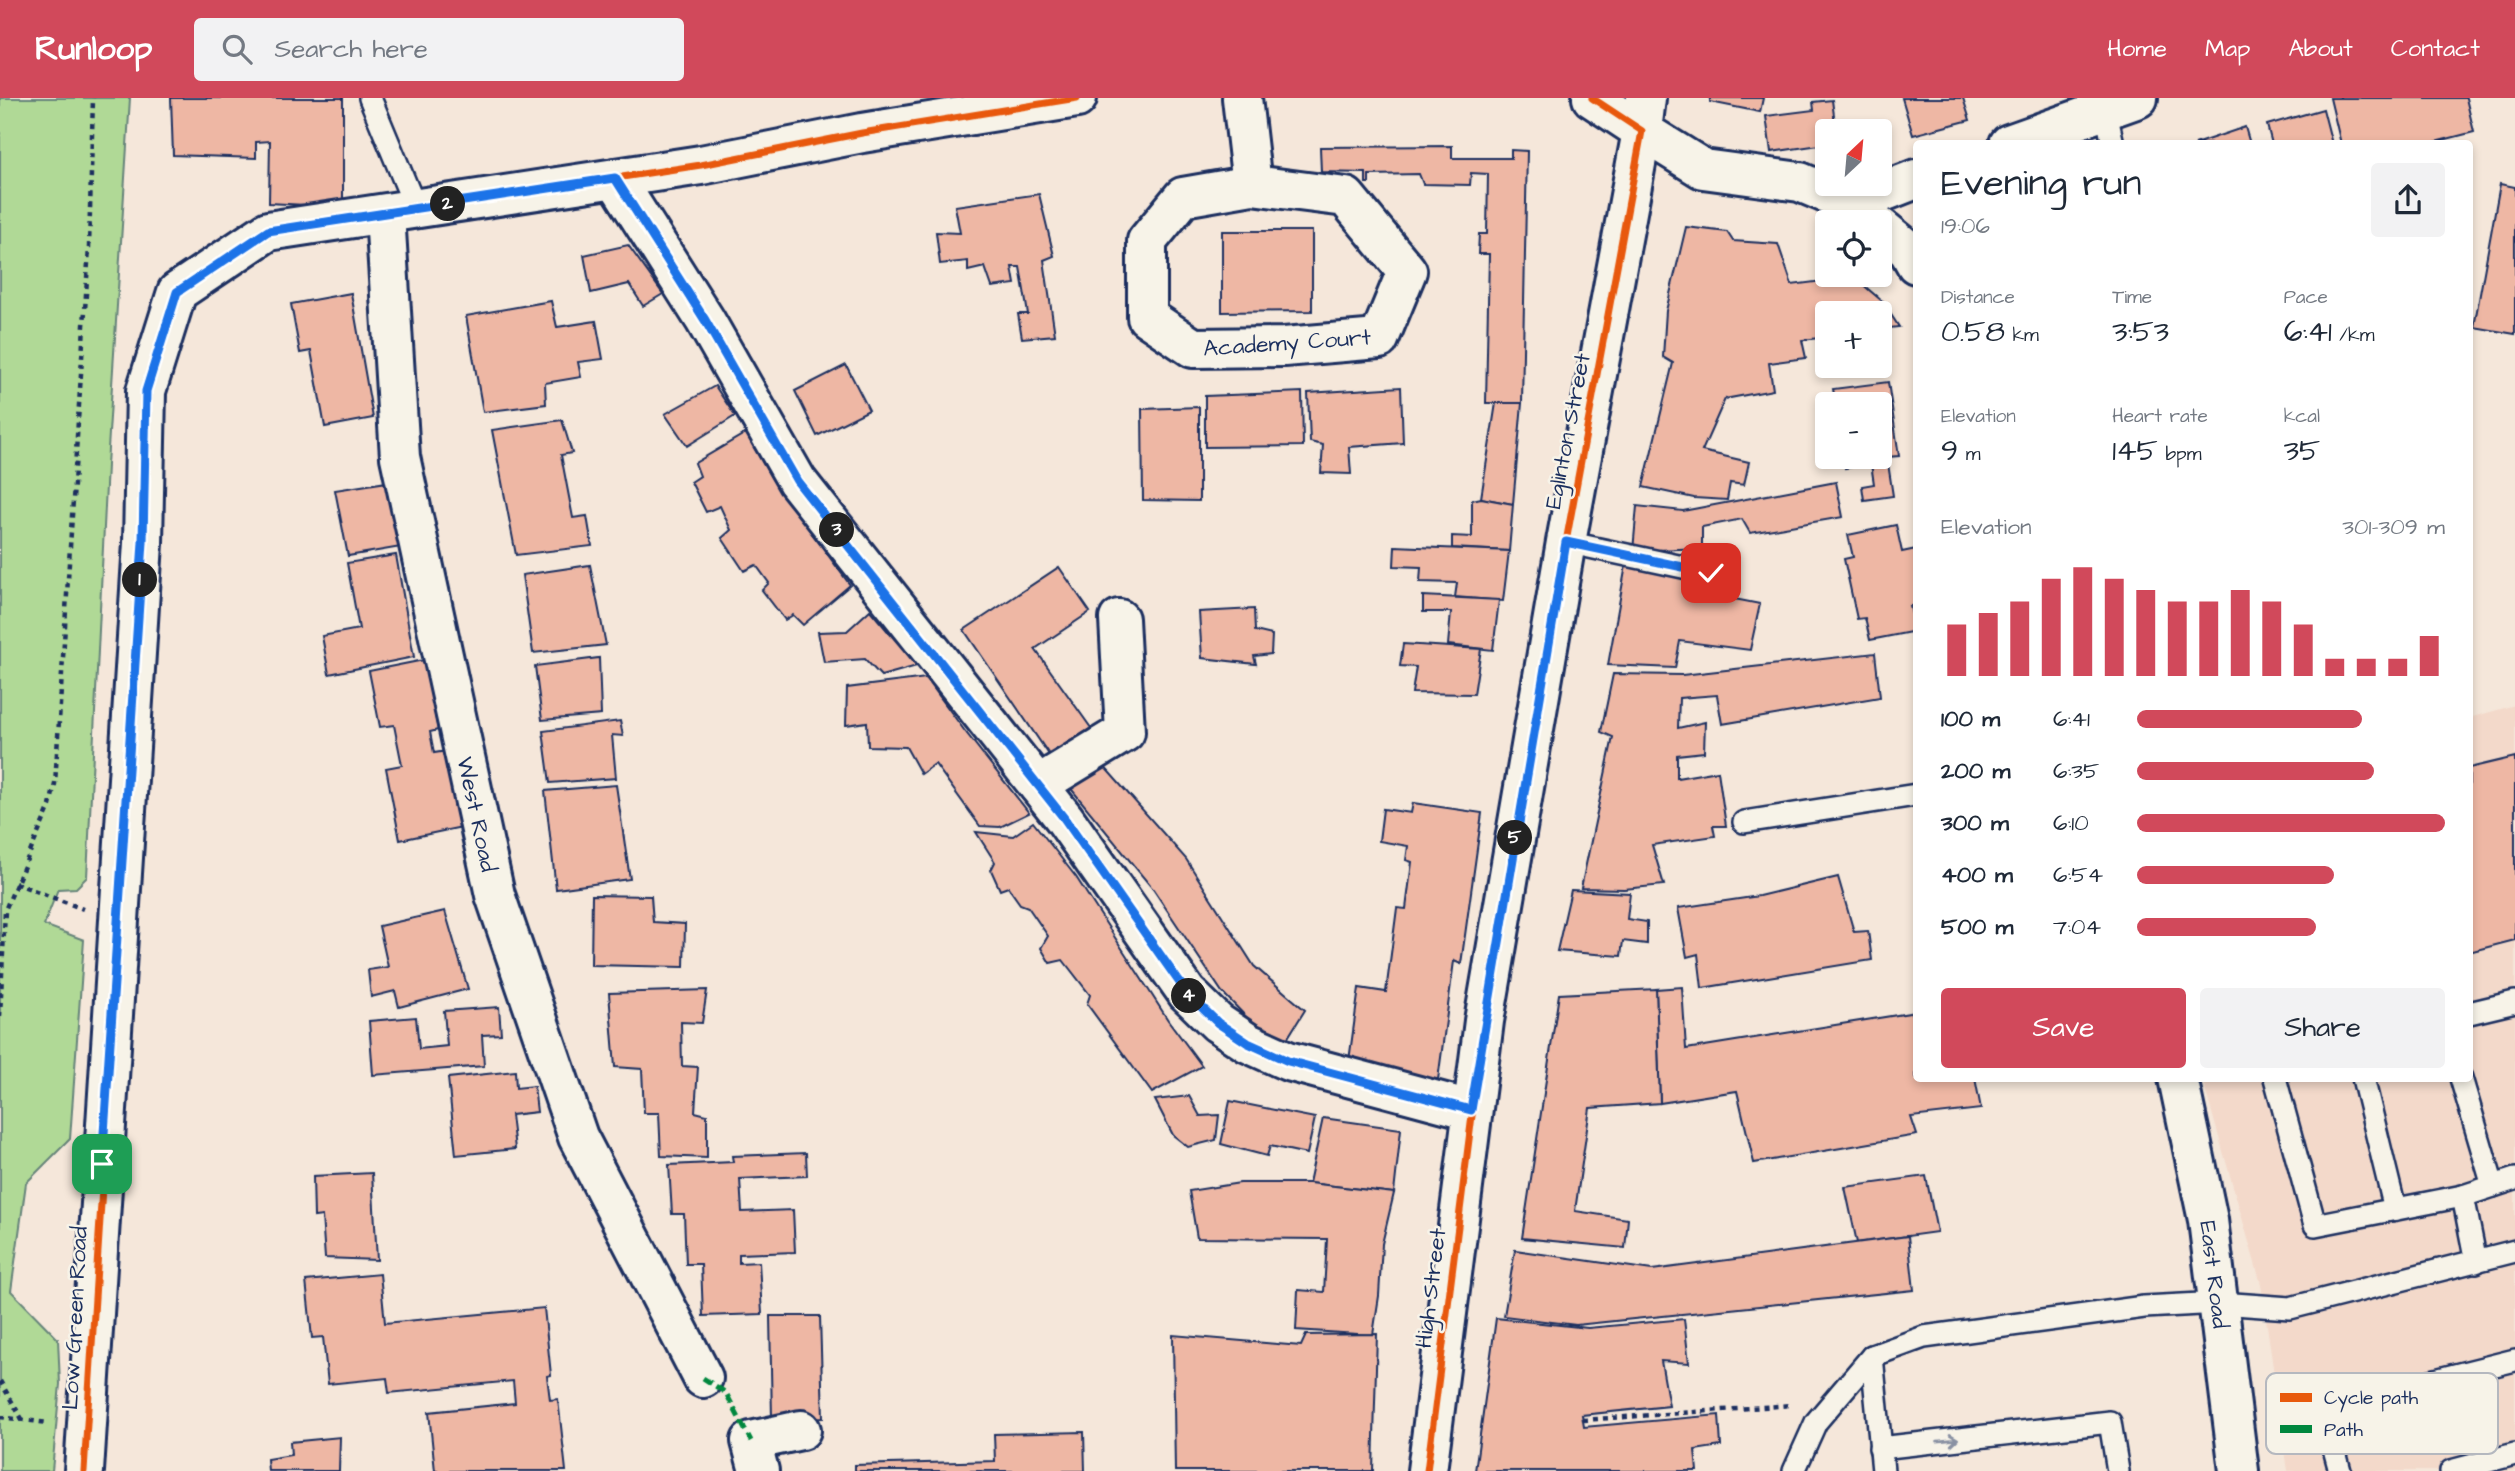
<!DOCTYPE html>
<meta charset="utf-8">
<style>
:root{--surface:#fff;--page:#f2f2f3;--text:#1f2937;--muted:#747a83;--accent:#d1495b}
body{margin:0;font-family:"Architects Daughter",sans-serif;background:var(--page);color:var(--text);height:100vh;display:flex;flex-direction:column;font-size:26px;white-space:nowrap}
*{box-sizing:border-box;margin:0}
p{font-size:23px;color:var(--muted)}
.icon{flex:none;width:38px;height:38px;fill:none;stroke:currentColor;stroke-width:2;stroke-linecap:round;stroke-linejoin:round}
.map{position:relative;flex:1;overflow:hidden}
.drawer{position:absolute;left:1913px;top:42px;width:560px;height:942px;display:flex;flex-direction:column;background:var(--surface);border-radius:7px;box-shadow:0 4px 10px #0003}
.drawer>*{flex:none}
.needle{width:46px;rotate:26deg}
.buttons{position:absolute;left:1815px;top:21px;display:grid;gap:14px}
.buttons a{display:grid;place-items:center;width:77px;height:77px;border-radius:7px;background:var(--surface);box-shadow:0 4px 10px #0003;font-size:35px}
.pin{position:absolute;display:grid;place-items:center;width:60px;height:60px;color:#fff;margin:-30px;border-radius:14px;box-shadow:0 4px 10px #0006}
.km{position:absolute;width:35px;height:35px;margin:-18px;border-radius:50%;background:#222;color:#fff;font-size:19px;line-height:35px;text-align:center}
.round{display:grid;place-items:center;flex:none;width:74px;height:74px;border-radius:7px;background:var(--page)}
.headline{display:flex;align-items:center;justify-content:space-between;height:119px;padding:0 28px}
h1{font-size:38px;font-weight:600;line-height:52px}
.stats{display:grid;grid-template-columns:repeat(3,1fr);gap:10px;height:119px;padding:7px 28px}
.stats div{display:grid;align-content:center}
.stats b{font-size:30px;font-weight:600}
.stats small{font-size:19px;font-weight:400}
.stats p{font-size:19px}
.chart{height:196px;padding:14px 28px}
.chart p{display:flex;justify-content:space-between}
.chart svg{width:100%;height:126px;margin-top:7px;stroke:var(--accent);stroke-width:6}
.button{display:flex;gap:14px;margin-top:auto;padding:14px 28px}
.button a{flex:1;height:80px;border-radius:7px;background:var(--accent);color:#fff;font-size:28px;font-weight:600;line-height:80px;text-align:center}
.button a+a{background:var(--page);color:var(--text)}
ul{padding:0 28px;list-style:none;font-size:23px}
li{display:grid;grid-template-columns:112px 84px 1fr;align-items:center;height:52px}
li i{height:18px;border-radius:9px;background:var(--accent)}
header{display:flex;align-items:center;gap:42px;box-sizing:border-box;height:98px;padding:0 35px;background:var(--accent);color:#fff}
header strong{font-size:33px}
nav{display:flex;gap:38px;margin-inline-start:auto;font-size:24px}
.search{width:490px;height:63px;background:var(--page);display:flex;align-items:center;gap:18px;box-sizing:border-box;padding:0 24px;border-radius:7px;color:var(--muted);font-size:26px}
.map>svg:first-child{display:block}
.built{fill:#f3d9ca}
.green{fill:#b0d996;stroke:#66847a;stroke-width:2}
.building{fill:#eeb7a4;stroke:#1b2f5e;stroke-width:2}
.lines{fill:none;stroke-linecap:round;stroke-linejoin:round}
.service-casing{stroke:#1b2f5e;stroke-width:26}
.minor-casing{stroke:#1b2f5e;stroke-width:44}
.primary-casing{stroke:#1b2f5e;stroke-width:44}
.path{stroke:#1b2f5e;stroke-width:4.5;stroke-dasharray:5 5;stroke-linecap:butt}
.service{stroke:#f7f3e8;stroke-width:21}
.minor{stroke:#f7f3e8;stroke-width:38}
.primary{stroke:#f7f3e8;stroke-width:38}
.quiet{stroke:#00873e;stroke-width:5;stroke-dasharray:10 5;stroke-linecap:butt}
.cycleway-casing{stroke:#f7f3e8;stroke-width:11}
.cycleway{stroke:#e8590c;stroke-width:7}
.oneway{stroke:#8991a3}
.route-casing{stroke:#fff;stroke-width:14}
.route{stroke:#1a73e8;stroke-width:9}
.labels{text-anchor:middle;stroke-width:5;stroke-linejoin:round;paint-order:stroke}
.street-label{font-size:23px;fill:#1b2f5e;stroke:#f7f3e8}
.key{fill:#f7f3e8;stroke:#b5b8bf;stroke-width:2}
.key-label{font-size:19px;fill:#1b2f5e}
</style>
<header>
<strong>Runloop</strong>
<div class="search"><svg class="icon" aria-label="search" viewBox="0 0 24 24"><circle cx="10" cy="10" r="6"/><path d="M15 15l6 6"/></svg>Search here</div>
<nav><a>Home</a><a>Map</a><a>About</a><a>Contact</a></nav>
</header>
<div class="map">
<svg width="2515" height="1373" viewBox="0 0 2515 1373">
<rect width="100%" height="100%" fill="#f5e7da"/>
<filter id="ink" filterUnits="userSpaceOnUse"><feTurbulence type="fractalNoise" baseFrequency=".0143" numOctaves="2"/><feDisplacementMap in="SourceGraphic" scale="14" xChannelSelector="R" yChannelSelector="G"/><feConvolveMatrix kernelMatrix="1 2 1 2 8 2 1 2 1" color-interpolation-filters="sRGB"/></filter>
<g filter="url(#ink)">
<!-- built -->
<path class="built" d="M2515 607V1373H2288L2261 1186 2202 980H2469V620Z"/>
<!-- green -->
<path class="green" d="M0 0H130L107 367 87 779 76 790 58 791 44 827 84 842 70 1041 26 1085 11 1193 58 1241 60 1286 52 1373H0Z"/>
<!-- building -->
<g class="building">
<path d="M171 0H343V109L269 105 270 43 256 44V60L173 57Z"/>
<path d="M1710 0H1763L1760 14 1710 4Z"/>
<path d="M1902 0H1963L1970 22 1913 37Z"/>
<path d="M2330 0H2466L2474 34 2427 46H2341Z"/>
<path d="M1832 2 1836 33H1827V46L1771 54 1766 18 1814 12 1813 4Z"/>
<path d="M2323 11 2332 46H2272L2267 27Z"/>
<path d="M2245 29 2250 46H2195Z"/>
<path d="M1452 48V60H1511V52L1527 53 1522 305H1486L1489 156H1478L1479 136H1487L1488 76 1471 75 1470 87 1423 86 1419 76 1369 77V85H1366V75L1321 74 1320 49Z"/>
<path d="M2500 86 2515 89V236L2474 229Z"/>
<path d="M1039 96 1054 158 1044 162 1055 237 1022 240 1018 216H1028L1020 169H1012L1015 186 992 189 985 169 968 173V163L940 166 936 134 960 135 955 108Z"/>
<path d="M1686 129 1727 134 1733 143 1778 146 1792 187 1854 179 1882 203 1899 229 1880 231V215H1827V239L1802 242 1806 260 1769 265 1773 292 1725 301 1702 353 1749 364 1744 387 1730 385 1727 402 1694 400 1643 389 1673 265 1663 259 1666 213Z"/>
<path d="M1222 133H1312V213L1222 214Z"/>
<path d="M628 147 663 196 643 208 629 186 591 195 584 157Z"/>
<path d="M351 195 373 320 325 329 311 253 300 255 291 206Z"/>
<path d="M551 203 557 229 596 223 603 261 578 264 581 279 545 285 546 306 483 314 466 218Z"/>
<path d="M846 267 869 312 817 338 795 293Z"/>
<path d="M1888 284 1899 358 1887 359 1893 398 1864 402 1862 388 1874 386 1871 366 1845 370 1843 359H1880V306H1836L1833 291Z"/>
<path d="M715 288 735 318 687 348 665 316Z"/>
<path d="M1401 289 1403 345 1349 349 1351 376 1321 375 1323 347 1310 344 1308 295Z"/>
<path d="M1302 294 1303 348 1205 349V298Z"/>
<path d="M1496 305H1522L1513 406 1481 400Z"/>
<path d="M1199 309V403L1143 402 1142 311Z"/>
<path d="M562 322 572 355 561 357 573 420 587 418 592 448 516 457 492 332Z"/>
<path d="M746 335 772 381 850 487 803 527 793 517 785 522 762 492 769 485 756 467 744 473 722 440 731 432 720 408 706 414 691 384 700 378 695 365Z"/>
<path d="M387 384 401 449 348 458 335 392Z"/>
<path d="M1836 384 1843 419 1750 435 1742 421 1702 429V450L1633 453 1637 408 1683 413Z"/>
<path d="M1481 400 1513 406 1509 453 1452 450V438L1472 439V402Z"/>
<path d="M1896 427 1902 454 1916 451V507L1910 508 1916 533 1870 542 1865 520 1857 521 1844 461 1853 459 1848 437Z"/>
<path d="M1395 448 1509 453 1503 503 1455 499 1457 485 1420 484 1421 469 1394 468Z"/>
<path d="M396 457 414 559 329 576 322 538 359 531 347 465Z"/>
<path d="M590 467 606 547 533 555 522 477Z"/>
<path d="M1626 467 1690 480 1689 492 1760 506 1750 552 1680 543 1675 570 1608 567Z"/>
<path d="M1059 469 1090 514 1035 551 1091 630 1050 658 964 532Z"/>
<path d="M1423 498 1499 502 1493 552 1448 547 1451 514H1423Z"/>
<path d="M1254 511 1255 533 1272 537 1271 556 1254 558 1256 566 1202 560 1199 514Z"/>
<path d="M870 512 917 568 881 578 865 561 824 564 818 534 847 533Z"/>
<path d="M1403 546 1481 551 1474 596 1412 595 1416 569 1400 568Z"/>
<path d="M1875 555 1880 599 1722 626 1717 597 1679 600 1678 630 1705 624 1704 654 1677 657V680L1718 673 1726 728H1713L1715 738 1652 747 1664 787 1624 791 1581 790 1613 639 1601 634 1613 576 1682 577Z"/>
<path d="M599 560 601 617 542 622 535 568Z"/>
<path d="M424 562 438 632 430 634 434 655 447 653 462 729 400 742 386 670 402 667 394 627 380 629 369 573Z"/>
<path d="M926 580 964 632 1029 715 1000 729 980 728 935 666 921 676 906 649 868 648 867 624 846 627 847 590Z"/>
<path d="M620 623 623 638 612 637 616 680 550 685 543 633Z"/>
<path d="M2515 659V842L2469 854V670Z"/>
<path d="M1102 666 1186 761 1254 868 1305 912 1282 949 1259 932 1222 894 1153 791 1068 687Z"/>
<path d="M616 687 630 781 556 791 545 693Z"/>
<path d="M1413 705 1482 715 1461 866 1454 863 1438 982 1348 970 1359 890 1386 894 1397 810 1406 811 1412 764 1406 762 1408 748 1379 743 1383 711 1411 715Z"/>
<path d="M1033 724 1076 779 1168 922 1202 968 1152 995 1087 906 1090 897 1063 862 1050 865 1041 850 1048 838 1028 809 1020 806 1008 789 1000 792 991 772 995 764 976 734 1013 738Z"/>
<path d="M1838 779 1854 834 1868 833 1872 862 1702 890 1698 856 1687 859 1678 810 1759 798Z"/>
<path d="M1571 792 1630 795 1627 821 1647 824V846L1623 843 1621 858 1557 853Z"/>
<path d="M592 797 651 798 653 824 685 826 684 869 591 867Z"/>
<path d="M445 813 468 891 399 909 395 893 371 899 368 872 388 869 379 828Z"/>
<path d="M1682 889 1686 951 1916 914V980H1975L1981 1011 1911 1019 1917 1037 1754 1065 1737 993 1660 1005 1656 891Z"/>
<path d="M1656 891 1660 1005 1590 1010 1575 1113 1628 1121 1625 1150 1522 1140 1559 896Z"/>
<path d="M707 892 702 925 681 924 682 968 698 969 695 1014 707 1017V1060L661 1058 659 1015H644L642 971 615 969 609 895Z"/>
<path d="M499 909 501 936 482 937 484 968 373 977 369 923 416 919 419 951 447 948 444 913Z"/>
<path d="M515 973 516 990 534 988 537 1014 511 1017 515 1051 456 1057 448 980Z"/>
<path d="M1189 998 1200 1018 1219 1017 1216 1042 1188 1049 1173 1037 1155 1002Z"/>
<path d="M1230 1003 1315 1020 1307 1056 1270 1048 1267 1058 1221 1046Z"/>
<path d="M1323 1020 1401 1031 1394 1095 1309 1085Z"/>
<path d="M806 1055 807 1078 740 1081 742 1114 793 1112 795 1154 739 1156V1165L759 1164 762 1216 703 1218 701 1166H686L684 1116H672L669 1067 733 1064 732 1058Z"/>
<path d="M372 1075 377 1162 325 1160 322 1118 314 1119 313 1078Z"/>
<path d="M1926 1078 1937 1134 1857 1145 1845 1089Z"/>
<path d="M1240 1085H1309L1394 1095 1382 1146 1379 1198 1373 1237 1296 1232 1298 1192 1324 1194 1327 1141 1197 1140 1189 1093Z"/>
<path d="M1908 1138 1914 1192 1576 1227 1504 1218 1515 1152 1652 1172Z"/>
<path d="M380 1176 385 1225 544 1210 551 1277 547 1278 550 1302 558 1301 566 1373H435L429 1314 515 1305 513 1283 389 1295 387 1280 328 1286 323 1239 312 1240 306 1183Z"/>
<path d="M770 1218H820L823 1320 772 1321Z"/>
<path d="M1496 1220 1588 1230 1684 1221 1689 1265 1661 1263 1669 1308 1582 1317 1584 1329 1719 1317 1721 1348 1695 1352 1697 1373H1475Z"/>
<path d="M1377 1236 1373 1373H1175L1173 1237 1301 1248 1306 1237Z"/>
<path d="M1084 1334 1085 1373H855V1367L995 1363 994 1336Z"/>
<path d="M340 1339 339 1373H268L267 1361 291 1357 290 1344Z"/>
</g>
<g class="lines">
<!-- service casing -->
<g class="service-casing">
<g id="service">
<path d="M370 0 416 111"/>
<path d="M2105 10 2113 46"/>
<path d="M1566 444 1711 475"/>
<path d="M1744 724 1916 697"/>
<path d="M2469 915 2515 904"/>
<path d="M2275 980 2315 1127 2463 1098 2515 1081"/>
<path d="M2363 980 2395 1111"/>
<path d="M2461 980 2493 1088"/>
<path d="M2463 1098 2476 1164"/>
<path d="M1872 1258 1883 1373"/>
<path d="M1880 1350 2110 1324 2118 1373"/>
<path d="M1794 1373 1816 1324 1872 1258 1924 1239 2144 1209 2220 1205 2290 1210 2515 1153"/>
<path d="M2340 1373 2323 1310 2515 1262"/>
<path d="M2451 1373 2515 1356"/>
</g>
</g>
<!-- minor casing -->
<g class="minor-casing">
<g id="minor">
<path d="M1242 0 1252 87"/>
<path d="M2009 46 2138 0"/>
<path d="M615 80 705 222 797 383 1064 720 1187 895 1218 925 1248 945 1288 963 1471 1012"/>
<path d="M1252 87 1346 99 1407 173 1379 241 1284 249 1193 250 1147 219V143L1183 99Z"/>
<path d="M1852 106 1916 81"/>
<path id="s1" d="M385 116 400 359 495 797 578 1039 703 1280"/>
<path d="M1038 687 1125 634 1119 521"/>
<path d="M84 1373 143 445 146 293 177 194 268 133 701 67 862 35 1077 0"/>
<path d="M759 1373 751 1343 801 1332"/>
<path d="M1427 1373 1484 923 1566 444 1642 33 1592 0"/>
</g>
</g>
<!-- primary casing -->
<g class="primary-casing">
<g id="primary">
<path d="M1646 0 1642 33 1703 71 1800 84 1852 106 1874 124"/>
<path d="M1880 129 1908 152 1916 166"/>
<path id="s2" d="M2178 980 2208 1122 2239 1373"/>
</g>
</g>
<!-- path -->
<g class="path">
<path d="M15 785 83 811"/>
<path d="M0 919 5 812 50 708 55 686 89 149 93 0"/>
<path d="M0 1283 22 1321"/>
<path d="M0 1319 48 1325"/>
<path d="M1583 1322 1792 1307"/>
</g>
<!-- service -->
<use href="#service" class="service"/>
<!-- minor -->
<use href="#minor" class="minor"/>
<!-- primary -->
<use href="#primary" class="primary"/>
<!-- quiet -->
<path class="quiet" d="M703 1280 726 1295 751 1343"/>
<!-- cycleway casing -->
<g class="cycleway-casing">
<g id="cycleway">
<path d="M84 1373 143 445 146 293 177 194 268 133 701 67 862 35 1077 0"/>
<path d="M1427 1373 1484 923 1566 444 1642 33 1592 0"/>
</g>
</g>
<!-- cycleway -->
<use href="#cycleway" class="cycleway"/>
</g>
<!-- one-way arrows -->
<defs><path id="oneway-shaft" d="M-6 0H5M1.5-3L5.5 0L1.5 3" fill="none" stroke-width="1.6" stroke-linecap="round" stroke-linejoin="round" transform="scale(1.75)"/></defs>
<use class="oneway" href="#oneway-shaft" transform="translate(1948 1342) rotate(-6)"/>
</g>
<g class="lines" filter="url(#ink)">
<!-- route casing -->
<g class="route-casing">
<path id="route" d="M102 1066 143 444 146 293 177 194 268 133 615 80 705 222 797 383 1064 720 1187 895 1218 925 1248 945 1288 963 1471 1012 1566 444 1711 475"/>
</g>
<!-- route -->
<use href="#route" class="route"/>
</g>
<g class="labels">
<!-- street labels -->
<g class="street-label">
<text transform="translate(1287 244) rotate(-4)" y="8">Academy Court</text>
<text transform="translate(1567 333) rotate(-79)" y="8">Eglinton Street</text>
<text dy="8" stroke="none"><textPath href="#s1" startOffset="609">West Road</textPath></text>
<text dy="8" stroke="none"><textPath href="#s2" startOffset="200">East Road</textPath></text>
<text transform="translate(1430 1190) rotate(-83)" y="8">High Street</text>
<text transform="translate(74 1220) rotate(-87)" y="8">Low Green Road</text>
</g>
</g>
<!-- legend -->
<rect x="2266" y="1275" width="232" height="81" rx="10" class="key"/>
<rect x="2280" y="1295" width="32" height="9" fill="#e8590c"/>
<rect x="2280" y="1327" width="32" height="8" fill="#00873e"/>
<g class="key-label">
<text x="2324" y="1306">Cycle path</text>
<text x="2324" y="1338">Path</text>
</g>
</svg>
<div class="buttons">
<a><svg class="needle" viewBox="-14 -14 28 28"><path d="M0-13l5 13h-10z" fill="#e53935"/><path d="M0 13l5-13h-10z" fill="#747a83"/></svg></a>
<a><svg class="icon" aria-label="locate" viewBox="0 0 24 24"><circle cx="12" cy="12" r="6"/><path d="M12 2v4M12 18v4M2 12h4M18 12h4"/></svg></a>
<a>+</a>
<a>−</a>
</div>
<div class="pin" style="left:102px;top:1066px;background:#1e9e55"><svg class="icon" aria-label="arrive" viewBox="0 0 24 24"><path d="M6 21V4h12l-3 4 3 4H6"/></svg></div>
<div class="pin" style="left:1711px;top:475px;background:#d93025"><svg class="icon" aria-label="check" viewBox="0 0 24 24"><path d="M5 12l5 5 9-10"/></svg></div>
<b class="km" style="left:140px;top:482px">1</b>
<b class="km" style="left:448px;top:106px">2</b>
<b class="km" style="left:837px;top:432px">3</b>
<b class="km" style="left:1189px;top:898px">4</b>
<b class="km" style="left:1515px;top:740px">5</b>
<section class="drawer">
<div class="headline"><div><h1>Evening run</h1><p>19:06</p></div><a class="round"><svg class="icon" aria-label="share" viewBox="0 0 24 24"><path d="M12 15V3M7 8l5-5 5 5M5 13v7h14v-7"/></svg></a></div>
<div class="stats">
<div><p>Distance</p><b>0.58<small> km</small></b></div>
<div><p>Time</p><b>3:53</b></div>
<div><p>Pace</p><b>6:41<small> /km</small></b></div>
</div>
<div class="stats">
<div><p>Elevation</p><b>9<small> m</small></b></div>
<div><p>Heart rate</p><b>145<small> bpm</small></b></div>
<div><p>kcal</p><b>35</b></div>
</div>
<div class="chart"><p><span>Elevation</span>301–309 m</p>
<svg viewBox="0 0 160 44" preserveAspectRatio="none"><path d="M5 44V26M15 44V22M25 44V18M35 44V10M45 44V6M55 44V10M65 44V14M75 44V18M85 44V18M95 44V14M105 44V18M115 44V26M125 44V38M135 44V38M145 44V38M155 44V30"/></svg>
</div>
<ul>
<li><b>100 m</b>6:41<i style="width:73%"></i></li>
<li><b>200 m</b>6:35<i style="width:77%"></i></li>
<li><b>300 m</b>6:10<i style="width:100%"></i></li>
<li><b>400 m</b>6:54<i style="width:64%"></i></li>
<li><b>500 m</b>7:04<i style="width:58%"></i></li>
</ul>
<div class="button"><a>Save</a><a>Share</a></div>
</section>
</div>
